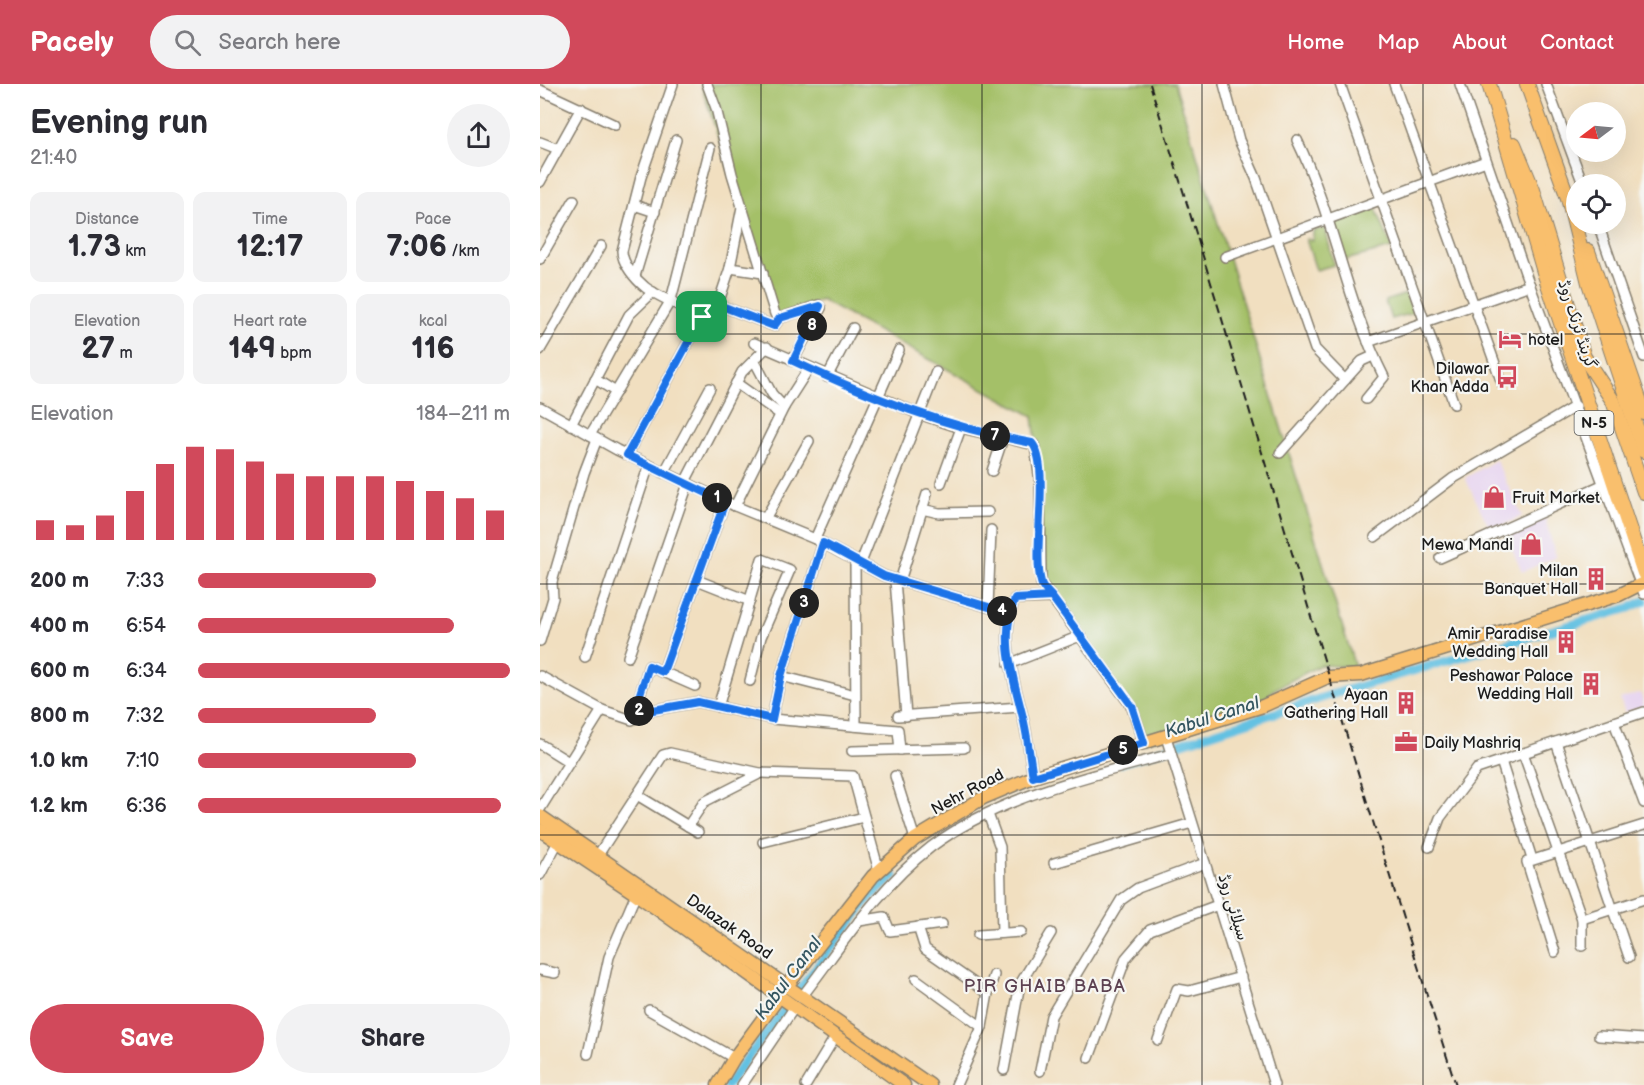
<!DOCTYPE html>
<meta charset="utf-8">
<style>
:root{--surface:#fff;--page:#f2f2f3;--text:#2b2b33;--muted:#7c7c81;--accent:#d1495b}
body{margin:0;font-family:"Balsamiq Sans","Playpen Sans Arabic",sans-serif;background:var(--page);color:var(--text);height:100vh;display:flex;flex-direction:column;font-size:22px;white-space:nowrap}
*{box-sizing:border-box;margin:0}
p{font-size:20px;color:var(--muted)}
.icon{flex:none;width:33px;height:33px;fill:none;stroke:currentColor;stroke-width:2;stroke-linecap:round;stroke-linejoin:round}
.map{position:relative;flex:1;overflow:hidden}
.side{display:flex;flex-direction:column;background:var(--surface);width:540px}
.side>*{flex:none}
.needle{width:39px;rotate:254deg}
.fabs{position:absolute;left:1026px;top:18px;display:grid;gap:12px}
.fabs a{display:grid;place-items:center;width:60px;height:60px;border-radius:50%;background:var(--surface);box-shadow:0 6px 24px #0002;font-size:30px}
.pin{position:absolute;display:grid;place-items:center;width:51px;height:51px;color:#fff;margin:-26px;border-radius:12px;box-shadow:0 3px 9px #0006}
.km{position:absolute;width:30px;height:30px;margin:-15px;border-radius:50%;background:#222;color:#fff;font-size:16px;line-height:30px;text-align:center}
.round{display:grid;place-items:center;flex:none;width:63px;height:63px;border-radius:32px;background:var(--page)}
.overview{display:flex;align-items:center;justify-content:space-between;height:102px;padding:0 30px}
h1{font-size:33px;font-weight:800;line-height:45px}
.metrics{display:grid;grid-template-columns:repeat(3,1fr);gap:9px;height:102px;padding:6px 30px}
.metrics div{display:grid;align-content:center;border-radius:12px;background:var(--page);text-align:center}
.metrics b{font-size:30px;font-weight:800}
.metrics small{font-size:16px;font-weight:400}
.metrics p{font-size:16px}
.chart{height:168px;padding:12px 30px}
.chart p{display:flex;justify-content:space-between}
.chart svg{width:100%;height:108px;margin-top:6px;stroke:var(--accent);stroke-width:6}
.action{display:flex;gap:12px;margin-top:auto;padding:12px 30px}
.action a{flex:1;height:69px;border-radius:36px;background:var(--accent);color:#fff;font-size:24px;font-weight:800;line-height:69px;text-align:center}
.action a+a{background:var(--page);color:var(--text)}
ul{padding:0 30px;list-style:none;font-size:20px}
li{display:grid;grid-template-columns:96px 72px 1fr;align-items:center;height:45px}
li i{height:15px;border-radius:8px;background:var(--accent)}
header{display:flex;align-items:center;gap:36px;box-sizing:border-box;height:84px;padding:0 30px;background:var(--accent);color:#fff}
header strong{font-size:28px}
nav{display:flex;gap:33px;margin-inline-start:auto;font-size:21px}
.search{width:420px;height:54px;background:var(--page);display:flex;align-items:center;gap:15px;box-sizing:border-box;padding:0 21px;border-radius:33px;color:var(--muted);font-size:22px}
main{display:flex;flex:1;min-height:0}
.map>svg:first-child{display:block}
.built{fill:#e6d2f0}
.green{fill:#a4c067;stroke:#606e42;stroke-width:1.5}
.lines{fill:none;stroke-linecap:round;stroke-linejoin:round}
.canal{stroke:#64c1e2;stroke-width:9}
.minor-casing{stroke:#867e6e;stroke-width:12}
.major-casing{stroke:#867e6e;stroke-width:15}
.highway-casing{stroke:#867e6e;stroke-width:16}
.minor{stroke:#fff;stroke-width:9}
.major{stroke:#f9bf6d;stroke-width:12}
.highway{stroke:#f9bf6d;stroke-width:14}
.rail{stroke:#1c1c1c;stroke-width:2;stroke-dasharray:9 4.5;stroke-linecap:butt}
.route-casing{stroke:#fff;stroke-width:12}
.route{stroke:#1a73e8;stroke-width:8}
.grid{fill:none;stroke:#1c1c1c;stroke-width:1.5;stroke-opacity:0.55}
.labels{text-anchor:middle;stroke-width:4.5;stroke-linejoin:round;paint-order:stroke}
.shield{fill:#f6f6f2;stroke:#5d5d5c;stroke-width:1.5}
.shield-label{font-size:15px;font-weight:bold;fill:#1c1c1c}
.street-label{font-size:16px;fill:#1c1c1c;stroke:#f6f6f2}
.poi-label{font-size:16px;fill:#1c1c1c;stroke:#f6f6f2;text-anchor:end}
.water-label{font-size:18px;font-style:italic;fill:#355661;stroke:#f6f6f2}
.neighbourhood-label{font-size:18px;letter-spacing:1.5px;fill:#5d4252;stroke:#f6f6f2}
</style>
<header>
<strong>Pacely</strong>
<div class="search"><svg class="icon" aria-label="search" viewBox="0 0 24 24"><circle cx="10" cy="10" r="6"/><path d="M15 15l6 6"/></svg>Search here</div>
<nav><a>Home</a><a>Map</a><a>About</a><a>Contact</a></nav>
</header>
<main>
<section class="side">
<div class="overview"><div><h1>Evening run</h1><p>21:40</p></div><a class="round"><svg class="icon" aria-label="share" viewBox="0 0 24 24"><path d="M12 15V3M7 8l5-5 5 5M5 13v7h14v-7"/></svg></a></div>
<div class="metrics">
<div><p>Distance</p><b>1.73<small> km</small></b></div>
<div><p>Time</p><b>12:17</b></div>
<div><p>Pace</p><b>7:06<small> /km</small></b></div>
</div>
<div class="metrics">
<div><p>Elevation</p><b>27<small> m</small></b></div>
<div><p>Heart rate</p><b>149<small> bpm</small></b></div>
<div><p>kcal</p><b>116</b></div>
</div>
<div class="chart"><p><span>Elevation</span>184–211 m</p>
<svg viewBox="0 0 160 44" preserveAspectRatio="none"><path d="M5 44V36M15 44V38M25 44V34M35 44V24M45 44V13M55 44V6M65 44V7M75 44V12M85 44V17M95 44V18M105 44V18M115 44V18M125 44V20M135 44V24M145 44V27M155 44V32"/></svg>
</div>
<ul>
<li><b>200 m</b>7:33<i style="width:57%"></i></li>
<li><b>400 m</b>6:54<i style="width:82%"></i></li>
<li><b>600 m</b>6:34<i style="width:100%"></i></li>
<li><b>800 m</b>7:32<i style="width:57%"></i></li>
<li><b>1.0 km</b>7:10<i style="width:70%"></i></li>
<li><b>1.2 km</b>6:36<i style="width:97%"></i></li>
</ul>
<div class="action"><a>Save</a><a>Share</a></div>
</section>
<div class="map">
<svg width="1104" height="1001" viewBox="0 0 1104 1001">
<rect width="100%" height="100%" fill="#f6f6f2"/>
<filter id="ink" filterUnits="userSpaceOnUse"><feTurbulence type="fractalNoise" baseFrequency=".0167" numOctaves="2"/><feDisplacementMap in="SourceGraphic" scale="12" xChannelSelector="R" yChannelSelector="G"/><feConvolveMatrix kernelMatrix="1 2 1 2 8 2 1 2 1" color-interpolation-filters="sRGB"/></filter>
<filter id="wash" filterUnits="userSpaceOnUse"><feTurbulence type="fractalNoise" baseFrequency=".008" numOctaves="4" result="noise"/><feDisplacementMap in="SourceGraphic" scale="24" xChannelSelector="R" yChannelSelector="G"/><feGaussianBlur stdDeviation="1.35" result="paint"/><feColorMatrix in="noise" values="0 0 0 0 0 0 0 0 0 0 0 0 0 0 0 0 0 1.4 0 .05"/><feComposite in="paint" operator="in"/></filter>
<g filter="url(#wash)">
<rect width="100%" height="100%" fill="#f1dfc0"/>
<!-- built -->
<g class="built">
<path d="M956 376 982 432 951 447 925 394Z"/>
<path d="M1004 430 1016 473 982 488 964 447Z"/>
<path d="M1098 609 1101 610 1104 622 1085 629 1080 615Z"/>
</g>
<!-- green -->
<g class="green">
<path d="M161 0H635L815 583 780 581 733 606 726 614 604 659 592 623 501 499 497 368 493 332 281 216 237 234Z"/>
<path d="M834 120 852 164 801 177 789 140Z"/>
<path d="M785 143 794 181 776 186 766 155 773 156V147Z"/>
<path d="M866 210 874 229 851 235 845 217Z"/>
</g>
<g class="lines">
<!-- canal -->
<g class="canal">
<path d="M581 679 797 609 1089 524 1104 517"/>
<path d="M187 1001 329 814 354 792"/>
</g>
</g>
</g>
<g filter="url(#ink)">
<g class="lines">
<!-- minor casing -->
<g class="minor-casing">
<g id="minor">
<path d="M133 0 101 93 82 167C82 179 95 195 105 203 112 209 166 236 173 235L190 184 202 123"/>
<path d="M167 0 176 24 192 90 235 230 240 234 279 221 281 224 253 277"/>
<path d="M684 0 699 56 716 94 775 265 805 296"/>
<path d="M800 0 914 320"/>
<path d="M854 0 962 299"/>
<path d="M920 0 986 191 1104 510"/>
<path d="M1006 0 1043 100"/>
<path d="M0 6 75 41"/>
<path d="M757 56C794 132 806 218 844 293L826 315"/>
<path d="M0 58 18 65"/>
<path d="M0 98 41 24"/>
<path d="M94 121 115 128"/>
<path d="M1058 140 1104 273"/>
<path d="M685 173 946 77"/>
<path d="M0 175 34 116"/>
<path d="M190 184 223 189"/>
<path d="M95 192 136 56"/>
<path d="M179 221 234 242 240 234"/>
<path d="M828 258 990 201"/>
<path d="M214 259 379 330 421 344 495 361 500 398 501 499 592 623 604 659"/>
<path d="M0 266 61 162"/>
<path d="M214 276 232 310 244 323"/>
<path d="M287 293 313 244"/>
<path d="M55 295 76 308"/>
<path d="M196 299 240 330"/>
<path d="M0 323 77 366 195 422 275 455 344 492 469 529"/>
<path d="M31 341 89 231 113 208"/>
<path d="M50 351 131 216 170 64"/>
<path d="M740 369 822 277 833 272"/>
<path d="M87 371 162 233"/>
<path d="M452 387 463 354"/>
<path d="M124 389 170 304"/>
<path d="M145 398 202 288 227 263"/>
<path d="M401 399 421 344"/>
<path d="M195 422 244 323 269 284"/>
<path d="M382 425 399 429 448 428"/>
<path d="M226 433 269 357"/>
<path d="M835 453 912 395 1036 322"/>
<path d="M275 455 359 266"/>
<path d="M900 474 1064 400"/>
<path d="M315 478 316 642"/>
<path d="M320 481 396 288"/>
<path d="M157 496 210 517"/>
<path d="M355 496 366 632"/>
<path d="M360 497 387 410"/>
<path d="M448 523 451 446"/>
<path d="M0 557 13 514 12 498 44 389 57 355"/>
<path d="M45 573 109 381"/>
<path d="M88 573 148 400"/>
<path d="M469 580 540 552"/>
<path d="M123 588 185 418"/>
<path d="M0 592 62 626 92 636 109 582 155 602"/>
<path d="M241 592 315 611"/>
<path d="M178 623 222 475 250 486 221 553 210 597"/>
<path d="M95 625 102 628 158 618 232 635 358 646 360 666"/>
<path d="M358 632 480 623"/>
<path d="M232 635 241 592 283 459"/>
<path d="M1074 638 1104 719"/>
<path d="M626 653 734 1001"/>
<path d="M1016 658 1089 873"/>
<path d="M0 660 29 678"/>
<path d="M312 667 424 664"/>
<path d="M983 669 1042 835V862"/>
<path d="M961 677 992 775"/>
<path d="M355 692 375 755"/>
<path d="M493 693C490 675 488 656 484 638 475 598 458 555 475 515L512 514"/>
<path d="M97 711 158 748"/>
<path d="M0 725 62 626"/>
<path d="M448 730 460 763 462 849"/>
<path d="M148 742 164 718 221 689"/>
<path d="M223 758 324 733"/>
<path d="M889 763 900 734 937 685 1104 628"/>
<path d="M58 771 123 671 130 669 220 689 313 692 339 787"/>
<path d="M514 779 652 739"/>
<path d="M0 791 18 758"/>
<path d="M1042 835 1104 815"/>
<path d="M319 837 344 833 350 847 402 840"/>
<path d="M378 843 385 865 448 909"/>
<path d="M438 851 481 848"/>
<path d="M1015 868 987 778 1104 741"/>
<path d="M0 886 15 889"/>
<path d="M376 895 442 943"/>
<path d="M261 914C301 862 338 804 391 763 459 712 550 692 631 670"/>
<path d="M109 926 194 974"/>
<path d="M1059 952 1104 955"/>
<path d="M618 956 637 905 649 907 701 893"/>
<path d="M48 970 69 873 96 810"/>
<path d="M549 974 586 874 610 846 678 821"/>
<path d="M464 986 480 900 511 849"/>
<path d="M500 987 511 932 581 816 598 804 665 779"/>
<path d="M202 1001 254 924"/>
<path d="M266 1001 295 953"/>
<path d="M416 1001 442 943 448 909 454 891"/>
</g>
</g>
<!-- major casing -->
<g class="major-casing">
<g id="major">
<path d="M0 732 390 1001"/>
<path d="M0 746 96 810 364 1001"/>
<path d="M246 903 333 792 375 755 443 714 493 693 723 622 788 593 821 591 1079 511 1101 500"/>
<path d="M178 1001 194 974 239 913"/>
</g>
</g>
<!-- highway casing -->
<g class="highway-casing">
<g id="highway">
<path d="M949 0 1004 188 1104 489"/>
<path d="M987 0 1028 114 1049 199 1104 367"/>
<path d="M974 60 993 106 1044 273 1073 317 1104 408"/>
<path d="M1048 167 1104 329"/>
</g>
</g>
<!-- minor -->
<use href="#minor" class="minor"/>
<!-- major -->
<use href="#major" class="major"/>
<!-- highway -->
<use href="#highway" class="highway"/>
<!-- rail -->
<path class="rail" d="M610 0C714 333 808 669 916 1001"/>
</g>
</g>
<g class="lines" filter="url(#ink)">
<!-- route casing -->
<g class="route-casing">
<path id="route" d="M162 233 87 371 185 418 123 588 109 582 95 625 102 628 158 618 232 635 241 592 283 459 344 492 469 529 475 515 512 513 592 622 604 659 493 693C490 675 488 656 484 638 475 598 458 555 475 515L512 513C509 509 502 504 501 498 492 467 511 381 492 359 408 344 330 313 253 277L280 222 240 234 234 242 179 221 173 235 162 233"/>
</g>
<!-- route -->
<use href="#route" class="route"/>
</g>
<!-- grid -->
<path class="grid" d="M221 0V1001M442 0V1001M662 0V1001M883 0V1001M0 250H1104M0 500H1104M0 751H1104"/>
<!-- icons -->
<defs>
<g id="hotel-bare" transform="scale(1.8)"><path d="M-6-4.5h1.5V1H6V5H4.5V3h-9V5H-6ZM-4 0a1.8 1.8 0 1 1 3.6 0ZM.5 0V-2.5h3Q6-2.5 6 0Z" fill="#d1495b" stroke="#f6f6f2" stroke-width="2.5" paint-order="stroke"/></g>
<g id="bus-bare" transform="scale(1.8)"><path d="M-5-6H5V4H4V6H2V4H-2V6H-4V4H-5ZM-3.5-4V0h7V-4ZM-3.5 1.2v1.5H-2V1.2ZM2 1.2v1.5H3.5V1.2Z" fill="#d1495b" stroke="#f6f6f2" stroke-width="2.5" paint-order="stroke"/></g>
<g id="shop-bare" transform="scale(1.8)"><path d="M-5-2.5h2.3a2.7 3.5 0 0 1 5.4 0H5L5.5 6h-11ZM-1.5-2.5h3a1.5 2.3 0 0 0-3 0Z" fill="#d1495b" stroke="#f6f6f2" stroke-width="2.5" paint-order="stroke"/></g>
<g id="building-bare" transform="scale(1.8)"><path d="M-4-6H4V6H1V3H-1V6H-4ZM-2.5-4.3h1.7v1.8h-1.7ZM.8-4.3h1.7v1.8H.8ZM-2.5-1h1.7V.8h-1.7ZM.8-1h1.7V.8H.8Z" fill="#d1495b" stroke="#f6f6f2" stroke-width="2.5" paint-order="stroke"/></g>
<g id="office-bare" transform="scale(1.8)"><path d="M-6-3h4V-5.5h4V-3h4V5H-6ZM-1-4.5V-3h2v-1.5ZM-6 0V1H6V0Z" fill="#d1495b" stroke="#f6f6f2" stroke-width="2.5" paint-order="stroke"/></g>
</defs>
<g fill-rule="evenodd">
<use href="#hotel-bare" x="970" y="255"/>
<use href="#bus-bare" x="967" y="293"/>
<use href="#shop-bare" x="954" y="413"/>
<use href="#shop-bare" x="991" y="460"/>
<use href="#building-bare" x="1056" y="495"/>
<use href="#building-bare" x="1026" y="558"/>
<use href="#building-bare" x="1051" y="600"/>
<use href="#building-bare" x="866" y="619"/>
<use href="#office-bare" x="866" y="658"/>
</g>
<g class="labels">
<!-- shield labels -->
<rect class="shield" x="1034.5" y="327" width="39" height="24" rx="4.5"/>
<g class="shield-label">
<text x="1054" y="344">N-5</text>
</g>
<!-- street labels -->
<g class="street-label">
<text transform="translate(1038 240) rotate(72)" y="6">گرینڈ ٹرنک روڈ</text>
<text transform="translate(427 707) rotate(-28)" y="6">Nehr Road</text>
<text transform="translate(694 823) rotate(73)" y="6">سپلائی روڈ</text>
<text transform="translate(190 842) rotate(35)" y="6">Dalazak Road</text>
</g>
<!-- poi labels -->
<g class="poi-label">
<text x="988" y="261" text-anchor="start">hotel</text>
<text x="949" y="290">Dilawar<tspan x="949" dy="18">Khan Adda</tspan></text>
<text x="972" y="419" text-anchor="start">Fruit Market</text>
<text x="973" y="466">Mewa Mandi</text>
<text x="1038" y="492">Milan<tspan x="1038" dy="18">Banquet Hall</tspan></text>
<text x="1008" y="555">Amir Paradise<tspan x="1008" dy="18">Wedding Hall</tspan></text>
<text x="1033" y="597">Peshawar Palace<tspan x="1033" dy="18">Wedding Hall</tspan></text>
<text x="848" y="616">Ayaan<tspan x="848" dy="18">Gathering Hall</tspan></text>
<text x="884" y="664" text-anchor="start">Daily Mashriq</text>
</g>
<!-- water labels -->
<g class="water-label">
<text transform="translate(672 633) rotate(-18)" y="6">Kabul Canal</text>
<text transform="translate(248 894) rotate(-53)" y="6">Kabul Canal</text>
</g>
<!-- neighbourhood labels -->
<g class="neighbourhood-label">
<text x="505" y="908">PIR GHAIB BABA</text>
</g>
</g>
</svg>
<div class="fabs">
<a><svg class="needle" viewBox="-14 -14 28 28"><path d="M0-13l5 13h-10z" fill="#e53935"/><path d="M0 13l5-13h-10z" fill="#7c7c81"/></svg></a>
<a><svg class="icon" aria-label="locate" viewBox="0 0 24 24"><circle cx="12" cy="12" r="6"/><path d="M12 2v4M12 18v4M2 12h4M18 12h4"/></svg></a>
</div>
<div class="pin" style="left:162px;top:233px;background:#1e9e55"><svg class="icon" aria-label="arrive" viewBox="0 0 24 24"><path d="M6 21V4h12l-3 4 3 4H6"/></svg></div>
<b class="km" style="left:177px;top:414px">1</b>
<b class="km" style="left:99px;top:627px">2</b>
<b class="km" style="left:264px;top:519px">3</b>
<b class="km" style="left:462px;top:527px">4</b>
<b class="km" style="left:583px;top:666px">5</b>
<b class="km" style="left:455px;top:352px">7</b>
<b class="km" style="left:272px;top:242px">8</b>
</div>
</main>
